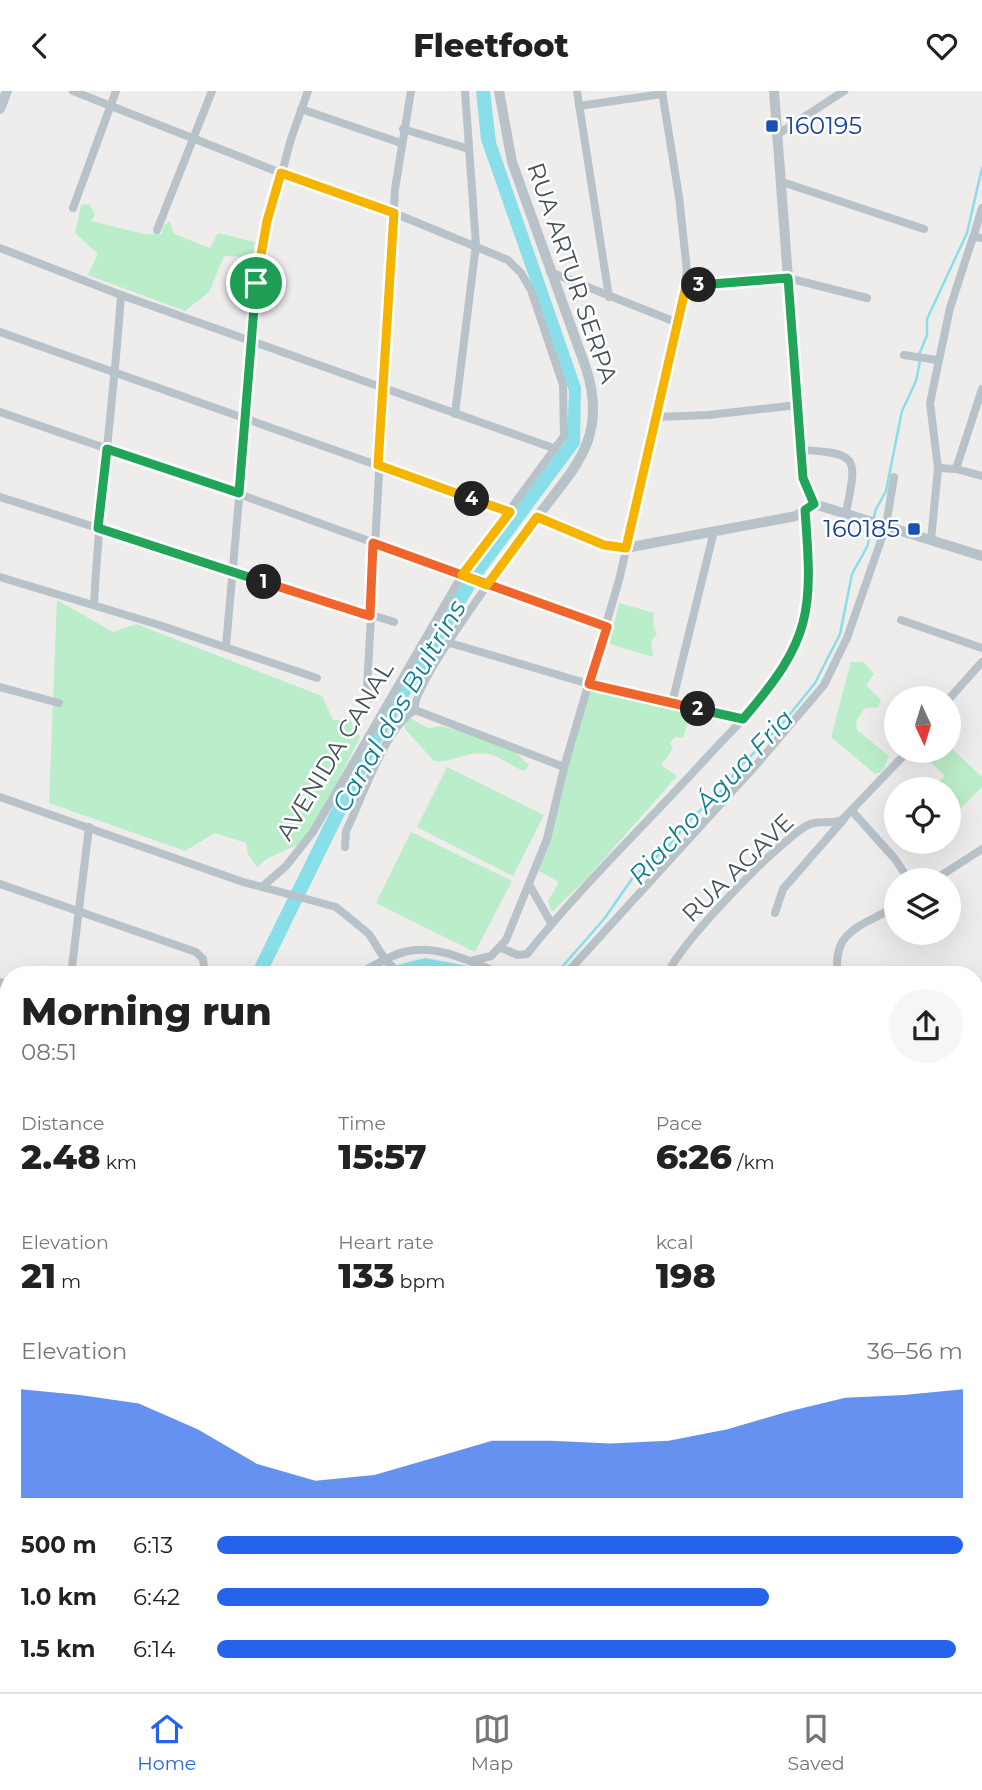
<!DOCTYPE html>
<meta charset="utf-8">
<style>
:root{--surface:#fff;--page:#f6f6f6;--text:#222;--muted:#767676;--line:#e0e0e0;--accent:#2563eb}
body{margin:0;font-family:Montserrat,sans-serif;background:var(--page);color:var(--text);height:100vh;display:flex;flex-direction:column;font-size:26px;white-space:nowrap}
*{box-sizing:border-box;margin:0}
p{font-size:23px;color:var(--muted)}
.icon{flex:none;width:38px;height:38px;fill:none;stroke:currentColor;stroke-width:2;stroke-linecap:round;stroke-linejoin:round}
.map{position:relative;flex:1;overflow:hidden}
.panel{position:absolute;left:0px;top:875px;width:984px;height:726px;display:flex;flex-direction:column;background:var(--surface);border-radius:28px 28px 0 0;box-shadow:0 7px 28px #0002}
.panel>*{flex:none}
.needle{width:46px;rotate:176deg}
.controls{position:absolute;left:884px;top:595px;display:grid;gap:14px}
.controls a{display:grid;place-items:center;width:77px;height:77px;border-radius:50%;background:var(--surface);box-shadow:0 7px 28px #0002;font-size:35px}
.pin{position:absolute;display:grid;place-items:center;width:60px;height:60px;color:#fff;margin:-30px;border:4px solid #fff;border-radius:50%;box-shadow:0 2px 7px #0007}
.km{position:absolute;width:35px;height:35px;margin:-18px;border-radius:50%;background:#222;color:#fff;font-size:19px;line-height:35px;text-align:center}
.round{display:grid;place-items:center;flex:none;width:74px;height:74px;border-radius:37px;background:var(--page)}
.overview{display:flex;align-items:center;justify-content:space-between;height:119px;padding:0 21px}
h1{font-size:38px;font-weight:800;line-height:52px}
.stats{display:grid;grid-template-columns:repeat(3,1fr);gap:10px;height:119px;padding:7px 21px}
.stats div{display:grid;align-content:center}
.stats b{font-size:35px;font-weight:800}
.stats small{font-size:19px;font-weight:400}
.stats p{font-size:19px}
.chart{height:196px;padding:14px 21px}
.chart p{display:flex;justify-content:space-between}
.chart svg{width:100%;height:126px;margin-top:7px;fill:var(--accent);opacity:.7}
ul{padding:0 21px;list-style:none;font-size:23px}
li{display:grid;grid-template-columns:112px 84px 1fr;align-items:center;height:52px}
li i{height:18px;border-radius:9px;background:var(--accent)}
header{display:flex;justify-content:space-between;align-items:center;height:91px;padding:0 21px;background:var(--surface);font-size:32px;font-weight:800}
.menu{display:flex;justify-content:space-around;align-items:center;height:98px;border-top:2px solid var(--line);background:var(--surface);font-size:19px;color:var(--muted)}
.menu a{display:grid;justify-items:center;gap:4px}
.menu .current{color:var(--accent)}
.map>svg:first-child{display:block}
.green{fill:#baedc9}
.water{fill:#88dfe9}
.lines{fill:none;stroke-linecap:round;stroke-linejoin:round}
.stream{stroke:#88dfe9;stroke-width:2.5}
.minor{stroke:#b8c2c9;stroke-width:8}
.tertiary{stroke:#b8c2c9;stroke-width:10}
.secondary{stroke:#b8c5ce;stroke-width:10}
.split-1-casing{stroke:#fff;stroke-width:14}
.split-2-casing{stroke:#fff;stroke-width:14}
.split-3-casing{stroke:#fff;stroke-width:14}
.split-4-casing{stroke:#fff;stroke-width:14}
.split-5-casing{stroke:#fff;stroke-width:14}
.split-1{stroke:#22a559;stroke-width:9}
.split-2{stroke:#f0652b;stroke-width:9}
.split-3{stroke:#22a559;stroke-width:9}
.split-4{stroke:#f5b400;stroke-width:9}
.split-5{stroke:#f5b400;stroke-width:9}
.transit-dot{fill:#1a4fb4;stroke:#fff;stroke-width:2.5}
.labels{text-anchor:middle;stroke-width:5;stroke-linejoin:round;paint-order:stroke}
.transit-label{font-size:24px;fill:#164399;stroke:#fff;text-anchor:start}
.street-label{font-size:24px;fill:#455259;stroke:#fff}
.water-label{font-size:26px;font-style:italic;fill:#0f7f8c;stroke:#fff}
</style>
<header><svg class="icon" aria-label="back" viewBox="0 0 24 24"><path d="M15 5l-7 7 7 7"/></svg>Fleetfoot<svg class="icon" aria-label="heart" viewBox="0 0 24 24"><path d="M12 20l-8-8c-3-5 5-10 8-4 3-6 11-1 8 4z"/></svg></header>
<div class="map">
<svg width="982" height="1601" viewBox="0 0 982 1601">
<rect width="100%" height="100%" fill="#efecec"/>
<!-- green -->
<g class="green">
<path d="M89 113 95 123 91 130 144 143H162L163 135 170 130 174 143 210 157 218 142 255 151 253 166 224 165 209 201 185 220 88 184 98 163 75 142 81 114Z"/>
<path d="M57 509 113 541 136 533 322 605 333 629H350L360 646 308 749 268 767 257 776 248 763 246 752 215 742 185 760 49 712Z"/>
<path d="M619 512 654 522 653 535 657 543 651 550 653 566 610 553Z"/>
<path d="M851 571H863L874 583 866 594 881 609 878 616 865 617 856 630 857 639 889 665 882 681 875 683 831 646Z"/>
<path d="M589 593 726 631 691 621 683 647 675 646 670 652 673 658 661 674 677 685 588 786 552 821 548 810 559 791 539 780Z"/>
<path d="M408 626 428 637 440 635 485 646 510 656 529 674 524 680C512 676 500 665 488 663 467 659 454 672 434 670L405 638 404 632Z"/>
<path d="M949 655 982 686V696L959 719 949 710 948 698H931L945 685 919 660H948Z"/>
<path d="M447 676 544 724 513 785 417 736Z"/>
<path d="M411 741 512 790 475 861 376 812Z"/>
</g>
<!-- water -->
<g class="water">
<path d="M476 0H490L496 51 581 296 580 353 482 485 378 656 266 884H250L357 666 469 480 567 348 569 300 481 49Z"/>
<path d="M425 867 478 877 491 884H358Z"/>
<path d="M975 1023 982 1024V1084H975Z"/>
<path d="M9 1079V1147L0 1152V1085Z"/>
</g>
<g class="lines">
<!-- stream -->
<g class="stream">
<path d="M919 264 927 244V228L967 142 982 77"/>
<path d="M555 884 604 828 634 785 667 757 692 727 728 694 734 682 782 633 815 592 840 543 852 483 867 456 876 418 886 400 902 320 916 290 920 270"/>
</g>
<!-- minor -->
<g class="minor">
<path d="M73 0 281 82 394 122 508 169 521 182 531 199 563 294 564 345 462 484 313 741 286 775 262 796"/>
<path d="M577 0 609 206"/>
<path d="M579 15 662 3"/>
<path d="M301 18 401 52"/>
<path d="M403 38 469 58"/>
<path d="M778 43 844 0"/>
<path d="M782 91 924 138"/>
<path d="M73 117 116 0"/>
<path d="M157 139 212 0"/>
<path d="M974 144 982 117"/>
<path d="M0 157 121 204 556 358"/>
<path d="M550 181 678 232"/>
<path d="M686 195 788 187 867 207"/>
<path d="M0 241 510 421"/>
<path d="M904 264 937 269"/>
<path d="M0 321 239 403 607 536"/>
<path d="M455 323 476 154 465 0"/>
<path d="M657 326 709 324 798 314"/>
<path d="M802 359C862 362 856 369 846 422"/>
<path d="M938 377 956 378 982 298"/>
<path d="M956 378 982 385"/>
<path d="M0 406 394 531"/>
<path d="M931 449 938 377 930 312 950 217 973 146 982 147"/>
<path d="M0 486 156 533 317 587"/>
<path d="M94 514C99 411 114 308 121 204"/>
<path d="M901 529 982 557"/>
<path d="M450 552 589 593 743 628"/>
<path d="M226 555 261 159 291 48 308 0"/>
<path d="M0 596 59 612"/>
<path d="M371 607 367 597 395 98 411 0"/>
<path d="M948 609 982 571"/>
<path d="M672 612 714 440"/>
<path d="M415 619C410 596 517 453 537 426"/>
<path d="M415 619 564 676"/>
<path d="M0 706 243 791 336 816 369 843 386 870 402 884"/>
<path d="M852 720 895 768 909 789"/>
<path d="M345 756 346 740C362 708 385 636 415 619"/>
<path d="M934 789 982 758"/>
<path d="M0 793 196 861 203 868 205 884"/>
<path d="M530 795 551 832"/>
<path d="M775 822 783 798 844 728"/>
<path d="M501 857 518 864 527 863C583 793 649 730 710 663 744 626 786 589 802 541 814 502 808 459 805 419"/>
<path d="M471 870 491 865 506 849 547 748 565 673 619 489 667 284 687 180 679 106 662 0"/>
<path d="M71 884 89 736"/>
<path d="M355 884C371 877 388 865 404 861 437 852 474 872 504 884"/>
<path d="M565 884 757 673 824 594 847 547 886 435 894 386"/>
<path d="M667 884C681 851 775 754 806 735 817 728 830 734 842 729L908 660"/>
<path d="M838 884C831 838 864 835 896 815"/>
<path d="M0 891 9 894"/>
<path d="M975 991 982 988"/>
<path d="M0 1001 9 1004"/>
<path d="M975 1020 982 1022"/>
<path d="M0 1058 9 1041"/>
<path d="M975 1117 982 1118"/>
<path d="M0 1162 9 1157"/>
<path d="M0 1202 9 1204"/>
<path d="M975 1207 982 1210"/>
<path d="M0 1319 9 1296"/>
<path d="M0 1390 9 1393"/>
<path d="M975 1477 982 1480"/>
<path d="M0 1487 9 1491"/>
<path d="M975 1543 982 1546"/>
<path d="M0 1558 9 1536"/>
<path d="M0 1585 9 1588"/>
<path d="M20 1592 42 1601"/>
<path d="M265 1592 287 1601"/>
<path d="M517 1592 539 1601"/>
<path d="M200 1601 204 1592"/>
<path d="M398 1601 401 1592"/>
<path d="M595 1601 598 1592"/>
<path d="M694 1601 697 1592"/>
<path d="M789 1601 793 1592"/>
</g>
<!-- tertiary -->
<g class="tertiary">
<path d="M499 0 512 71 586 277C608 346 576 375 537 426L604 454 626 457 796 425 814 413"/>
<path d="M774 0 803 387 814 413"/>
<path d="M814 413 982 465"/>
</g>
<!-- secondary -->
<g class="secondary">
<path d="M0 18 7 0"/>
<path d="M975 1304 982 1288"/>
<path d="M894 1601 900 1592"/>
</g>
</g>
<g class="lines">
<!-- split-1 casing -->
<g class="split-1-casing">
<path id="split-1" d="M256 192 239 402 107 358 98 437 264 491"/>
</g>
<!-- split-2 casing -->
<g class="split-2-casing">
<path id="split-2" d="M264 491 370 525 373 452 607 536 589 593 698 618"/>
</g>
<!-- split-3 casing -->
<g class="split-3-casing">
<path id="split-3" d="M698 618 743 628C812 548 813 522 805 419L814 413 803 387 788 187 699 194"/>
</g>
<!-- split-4 casing -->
<g class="split-4-casing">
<path id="split-4" d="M472 408 510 421 462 484 487 494 537 426 604 454 626 457 686 195 699 194"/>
</g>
<!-- split-5 casing -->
<g class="split-5-casing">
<path id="split-5" d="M256 192 267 130 281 82 394 122 378 374 472 408"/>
</g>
<!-- split-1 -->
<use href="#split-1" class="split-1"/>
<!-- split-2 -->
<use href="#split-2" class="split-2"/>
<!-- split-3 -->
<use href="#split-3" class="split-3"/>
<!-- split-4 -->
<use href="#split-4" class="split-4"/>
<!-- split-5 -->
<use href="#split-5" class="split-5"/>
</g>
<!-- markers -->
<g class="transit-dot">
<rect x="765" y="28" width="14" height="14" rx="3.5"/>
<rect x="907" y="431" width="14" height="14" rx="3.5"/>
</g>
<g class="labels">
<!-- transit labels -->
<g class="transit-label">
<text x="786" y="43">160195</text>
<text x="900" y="446" text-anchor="end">160185</text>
</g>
<!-- street labels -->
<g class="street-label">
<text transform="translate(572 182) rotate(71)" y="8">RUA ARTUR SERPA</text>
<text transform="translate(335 660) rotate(-59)" y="8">AVENIDA CANAL</text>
<text transform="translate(738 777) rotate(-44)" y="8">RUA AGAVE</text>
</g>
<!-- water labels -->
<g class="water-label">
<text transform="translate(399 615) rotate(-60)" y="9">Canal dos Bultrins</text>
<text transform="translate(711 706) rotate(-47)" y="9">Riacho Água Fria</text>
</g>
</g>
</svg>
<div class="controls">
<a><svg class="needle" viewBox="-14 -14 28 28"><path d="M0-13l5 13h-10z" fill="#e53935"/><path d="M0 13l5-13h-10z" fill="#767676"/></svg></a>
<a><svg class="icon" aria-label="locate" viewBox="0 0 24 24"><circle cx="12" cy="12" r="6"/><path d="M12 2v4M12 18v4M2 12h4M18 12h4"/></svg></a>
<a><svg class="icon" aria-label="layers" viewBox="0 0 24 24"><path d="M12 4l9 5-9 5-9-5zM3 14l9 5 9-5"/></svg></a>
</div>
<div class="pin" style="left:256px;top:192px;background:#1e9e55"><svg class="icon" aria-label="arrive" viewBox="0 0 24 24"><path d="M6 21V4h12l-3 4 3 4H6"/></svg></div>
<b class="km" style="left:264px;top:491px">1</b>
<b class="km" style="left:698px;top:618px">2</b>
<b class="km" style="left:699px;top:194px">3</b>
<b class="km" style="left:472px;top:408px">4</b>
<section class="panel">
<div class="overview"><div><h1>Morning run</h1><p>08:51</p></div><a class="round"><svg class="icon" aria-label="share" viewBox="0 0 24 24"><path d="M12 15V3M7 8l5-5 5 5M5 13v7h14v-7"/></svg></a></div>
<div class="stats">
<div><p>Distance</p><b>2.48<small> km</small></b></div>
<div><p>Time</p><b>15:57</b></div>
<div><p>Pace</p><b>6:26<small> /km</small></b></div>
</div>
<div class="stats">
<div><p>Elevation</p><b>21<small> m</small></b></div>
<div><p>Heart rate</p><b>133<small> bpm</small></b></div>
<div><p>kcal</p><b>198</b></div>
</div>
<div class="chart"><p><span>Elevation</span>36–56 m</p>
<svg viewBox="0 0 160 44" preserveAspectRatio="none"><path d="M0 44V6L10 8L20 11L30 20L40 32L50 38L60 36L70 30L80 24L90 24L100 25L110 24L120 20L130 14L140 9L150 8L160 6V44z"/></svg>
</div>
<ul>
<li><b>500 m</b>6:13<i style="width:100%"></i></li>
<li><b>1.0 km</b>6:42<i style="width:74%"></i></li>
<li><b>1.5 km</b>6:14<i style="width:99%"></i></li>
</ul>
</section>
</div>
<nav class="menu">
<a class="current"><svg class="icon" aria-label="home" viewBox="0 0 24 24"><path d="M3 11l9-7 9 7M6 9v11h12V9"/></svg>Home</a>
<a><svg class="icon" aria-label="map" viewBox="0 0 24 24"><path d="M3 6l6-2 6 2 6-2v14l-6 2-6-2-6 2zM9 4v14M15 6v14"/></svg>Map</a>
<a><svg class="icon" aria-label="saved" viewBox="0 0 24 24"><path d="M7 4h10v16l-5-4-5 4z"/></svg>Saved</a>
</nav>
